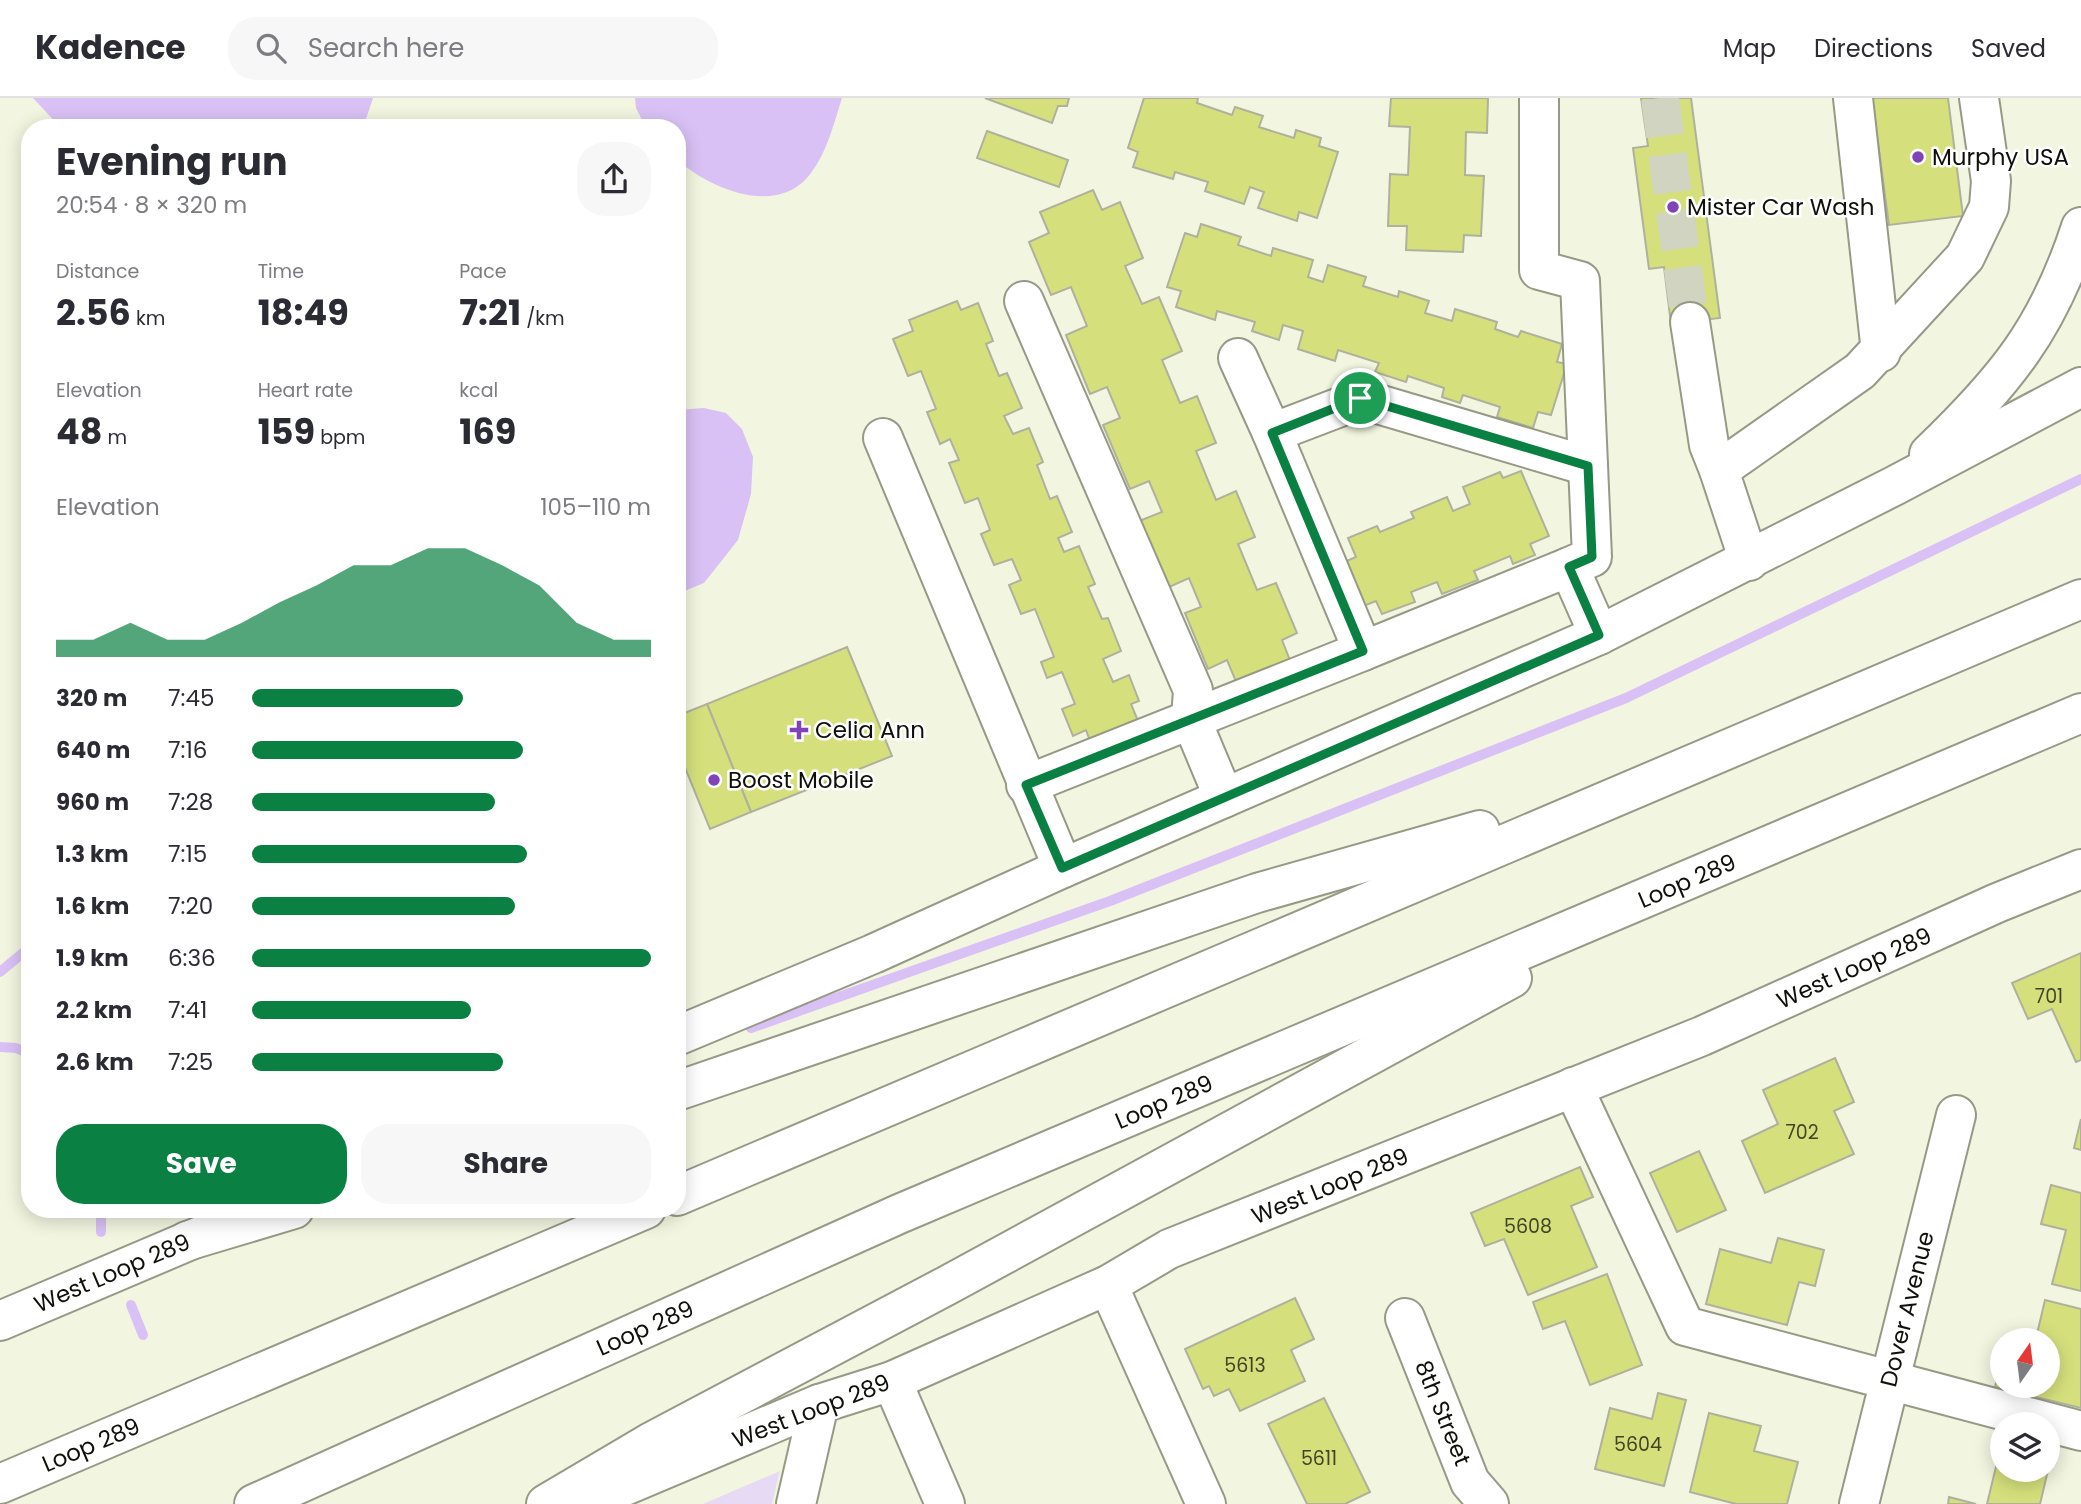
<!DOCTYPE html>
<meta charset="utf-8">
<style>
:root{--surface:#fff;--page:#f7f7f7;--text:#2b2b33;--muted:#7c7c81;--line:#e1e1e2;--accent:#0b8043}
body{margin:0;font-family:Poppins,sans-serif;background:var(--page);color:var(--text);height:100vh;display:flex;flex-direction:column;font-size:26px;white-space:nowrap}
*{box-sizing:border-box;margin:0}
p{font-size:23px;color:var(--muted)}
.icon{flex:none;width:38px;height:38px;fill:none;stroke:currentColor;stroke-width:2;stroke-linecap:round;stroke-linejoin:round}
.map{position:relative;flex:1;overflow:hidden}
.panel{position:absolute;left:21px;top:21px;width:665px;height:1099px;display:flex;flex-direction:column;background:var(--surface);border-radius:28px;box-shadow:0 4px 18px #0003}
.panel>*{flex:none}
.needle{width:46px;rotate:14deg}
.buttons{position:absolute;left:1990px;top:1230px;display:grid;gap:14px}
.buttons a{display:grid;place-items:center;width:70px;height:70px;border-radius:50%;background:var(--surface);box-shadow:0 4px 18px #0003;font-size:35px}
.pin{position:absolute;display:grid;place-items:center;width:60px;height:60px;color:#fff;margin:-30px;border:4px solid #fff;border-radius:50%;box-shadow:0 2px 7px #0007}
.round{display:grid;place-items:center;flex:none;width:74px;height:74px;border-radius:28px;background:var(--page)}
.head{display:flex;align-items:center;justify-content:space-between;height:119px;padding:0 35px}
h1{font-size:38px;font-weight:700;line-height:52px}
.figures{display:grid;grid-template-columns:repeat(3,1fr);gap:10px;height:119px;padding:7px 35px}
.figures div{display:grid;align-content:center}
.figures b{font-size:35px;font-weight:700}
.figures small{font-size:19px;font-weight:400}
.figures p{font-size:19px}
.chart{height:196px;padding:14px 35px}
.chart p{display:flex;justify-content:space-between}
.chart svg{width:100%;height:126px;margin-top:7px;fill:var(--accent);opacity:.7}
.cta{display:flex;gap:14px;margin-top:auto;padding:14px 35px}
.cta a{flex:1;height:80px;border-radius:28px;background:var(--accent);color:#fff;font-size:28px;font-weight:700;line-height:80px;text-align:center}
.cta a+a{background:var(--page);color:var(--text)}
ul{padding:0 35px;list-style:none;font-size:23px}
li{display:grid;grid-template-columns:112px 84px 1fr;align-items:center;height:52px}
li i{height:18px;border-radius:9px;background:var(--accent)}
header{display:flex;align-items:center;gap:42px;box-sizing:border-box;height:98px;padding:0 35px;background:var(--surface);border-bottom:2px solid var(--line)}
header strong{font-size:33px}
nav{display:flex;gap:38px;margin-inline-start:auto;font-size:24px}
.search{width:490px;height:63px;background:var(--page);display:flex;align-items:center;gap:18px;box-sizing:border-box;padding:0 24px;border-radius:28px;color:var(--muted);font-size:26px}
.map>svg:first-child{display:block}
.green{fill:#e6daf5}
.water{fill:#d9c1f5}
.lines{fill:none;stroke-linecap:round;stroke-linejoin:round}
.stream{stroke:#d9c1f5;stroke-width:10}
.building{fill:#d5e07c;stroke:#afb19d;stroke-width:2}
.minor-tunnel{stroke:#d0d4c0;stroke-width:38;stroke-dasharray:38 19;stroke-linecap:butt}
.minor-casing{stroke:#969986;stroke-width:42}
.major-casing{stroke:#969986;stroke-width:42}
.highway-casing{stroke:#969986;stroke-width:42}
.minor{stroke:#fff;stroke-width:38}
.major{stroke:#fff;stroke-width:38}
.highway{stroke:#fff;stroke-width:38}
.route-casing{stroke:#fff;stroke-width:14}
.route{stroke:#0b8043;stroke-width:9}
.poi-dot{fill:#8143b8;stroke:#fff;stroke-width:2.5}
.labels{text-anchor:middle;stroke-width:5;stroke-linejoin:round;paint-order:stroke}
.number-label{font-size:19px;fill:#404426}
.poi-label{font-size:23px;fill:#0f1009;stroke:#fff;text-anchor:start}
.street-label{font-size:23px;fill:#0f1009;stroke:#fff}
</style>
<header>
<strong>Kadence</strong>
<div class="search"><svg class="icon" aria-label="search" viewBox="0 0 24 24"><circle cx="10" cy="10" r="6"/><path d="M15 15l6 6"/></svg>Search here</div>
<nav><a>Map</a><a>Directions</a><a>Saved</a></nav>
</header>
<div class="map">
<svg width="2081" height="1406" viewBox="0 0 2081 1406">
<rect width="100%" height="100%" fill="#f2f6e0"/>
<!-- green -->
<path class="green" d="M780 1373 772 1406H703Z"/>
<!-- water -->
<g class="water">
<path d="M33 0H373L363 30H61Z"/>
<path d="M635 0H842C834 25 827 54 811 75 778 120 711 91 677 62V30H646L636 10Z"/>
<path d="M704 310 726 315 742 331 753 359 751 396 738 442 704 485 677 496V312Z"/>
</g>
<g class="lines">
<!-- stream -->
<g class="stream">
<path d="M0 874 30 849"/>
<path d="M751 930 1110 803 1626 600 2081 381"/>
<path d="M0 949 16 950 30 956"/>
<path d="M101 1111V1134"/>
<path d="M131 1207 143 1237"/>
</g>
</g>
<!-- building -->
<g class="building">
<path d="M985 0H1069L1067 8H1058L1052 25Z"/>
<path d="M1144 0H1198L1197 5 1232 17 1235 9 1263 18 1259 29 1294 40 1296 32 1321 40 1319 48 1338 54 1317 120 1299 114 1297 123 1258 110 1264 94 1250 89 1244 106 1205 93 1208 84 1175 74 1173 81 1133 69 1138 54 1128 50Z"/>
<path d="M1391 0H1488L1487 35 1466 34 1465 77 1484 78 1481 138 1464 137 1463 154 1406 152 1407 128H1388L1390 76 1408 77 1410 29 1389 28Z"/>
<path d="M1641 0H1691L1720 220 1671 226 1664 169 1649 171 1633 50 1648 48Z"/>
<path d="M1872 0H1948L1963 118 1889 127Z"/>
<path d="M987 33 1068 62 1059 89 977 60Z"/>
<path d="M1093 92 1102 112 1120 104 1143 160 1125 168 1142 206 1159 199 1182 253 1162 262 1180 305 1197 298 1216 345 1196 353 1216 402 1236 393 1255 439 1238 446 1257 492 1276 485 1297 535 1282 542 1291 565 1237 586 1227 562 1208 571 1185 515 1201 509 1189 480 1167 490 1139 423 1162 414 1149 383 1130 391 1103 327 1120 320 1107 289 1090 296 1066 237 1087 228 1071 189 1051 197 1029 144 1049 135 1040 114Z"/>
<path d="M1201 126 1241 139 1238 147 1271 158 1273 150 1313 162 1308 179 1323 184 1328 167 1366 179 1363 188 1398 199 1399 193 1429 203 1425 215 1452 223 1455 211 1497 224 1495 231 1518 239 1521 233 1562 246 1557 264 1567 266 1551 317 1538 314 1533 330 1497 319 1500 309 1463 297 1460 305 1442 299 1444 290 1408 278 1406 284 1375 274 1379 265 1338 252 1335 263 1298 251 1303 233 1283 227 1279 242 1252 233 1255 224 1217 213 1215 222 1176 209 1181 193 1167 189 1185 135 1197 139Z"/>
<path d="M957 203 961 212 978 205 993 243 986 246 999 278 1007 275 1022 310 1004 318 1013 336 1029 330 1043 364 1037 367 1050 401 1057 398 1072 434 1058 440 1064 454 1079 448 1095 486 1088 489 1102 521 1108 520 1121 553 1103 561 1113 584 1129 577 1139 603 1131 606 1138 623 1090 643 1086 632 1073 638 1062 611 1075 606 1062 574 1047 580 1041 564 1054 559 1035 511 1021 516 1009 487 1021 482 1012 461 994 467 981 436 990 432 978 400 965 405 949 365 959 362 950 341 940 346 927 314 936 311 921 273 908 278 893 241 913 233 909 222Z"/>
<path d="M1521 373 1549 438 1530 446 1535 457 1513 466 1510 458 1474 473 1478 482 1442 496 1437 484 1411 494 1415 504 1382 516 1376 503 1361 509 1342 465 1356 459 1348 440 1377 428 1380 434 1414 420 1411 414 1447 399 1453 413 1470 406 1463 389 1500 374 1503 380Z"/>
<path d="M847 549 892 658 751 714 707 606Z"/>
<path d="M707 606 751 714 710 731 677 650V618Z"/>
<path d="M2081 855V962L2076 964 2052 911 2028 921 2012 885Z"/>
<path d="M1835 960 1854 1004 1834 1013 1854 1056 1765 1095 1742 1043 1778 1026 1763 992Z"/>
<path d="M2081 1021V1052L2074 1050Z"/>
<path d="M1699 1053 1726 1112 1677 1134 1650 1075Z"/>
<path d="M1580 1069 1593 1099 1571 1108 1597 1169 1528 1197 1504 1141 1485 1148 1471 1115Z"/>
<path d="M2051 1087 2081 1095V1193L2052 1186 2066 1132 2041 1126Z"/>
<path d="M1778 1140 1824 1152 1815 1188 1799 1184 1787 1227 1706 1206 1720 1151 1771 1165Z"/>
<path d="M1607 1176 1642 1267 1590 1287 1565 1223 1543 1231 1533 1204Z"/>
<path d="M1295 1200 1314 1241 1291 1252 1305 1283 1240 1313 1229 1291 1214 1298 1209 1288 1203 1291 1185 1251Z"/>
<path d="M2045 1202 2081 1211V1310L1995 1289 2002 1258V1288H2048V1242H2029L2031 1235 2037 1236Z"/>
<path d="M1658 1295 1686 1302 1664 1388 1595 1371 1610 1310 1652 1321Z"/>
<path d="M1324 1300 1370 1394 1345 1406H1307L1268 1326Z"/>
<path d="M1709 1315 1761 1328 1754 1353 1798 1364 1787 1406H1736L1690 1394Z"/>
<path d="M2001 1348 2002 1372H2048V1359L2051 1360 2040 1406H1987Z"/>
<path d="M1949 1399 1976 1406H1948Z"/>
</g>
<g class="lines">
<!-- minor-tunnel -->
<path class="minor-tunnel" d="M1660 0 1690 224"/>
<!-- minor casing -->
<g class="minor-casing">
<g id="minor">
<path d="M1539 0V172L1580 183 1592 459 1569 469 1599 537"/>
<path d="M1853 0 1881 254"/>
<path d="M1024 203 1193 592 1191 621 1224 700"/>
<path d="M1690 224 1709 347 1719 372"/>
<path d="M1238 260 1272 335"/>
<path d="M883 340 1063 770"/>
<path d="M1749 463 1719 372 1860 273 1965 159 1989 109 1991 83 1979 0"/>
<path d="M1363 553 1569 469"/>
<path d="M1026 687 1363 553 1272 335 1361 301 1588 368"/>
<path d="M1573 989 1685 1228 2081 1333"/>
<path d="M1108 1187 1206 1406"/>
<path d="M1405 1220 1470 1384 1489 1406"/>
<path d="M892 1283 945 1406"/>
<path d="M796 1406 819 1306"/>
<path d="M1859 1406 1956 1017"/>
</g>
</g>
<!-- major casing -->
<g class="major-casing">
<g id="major">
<path d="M1929 356C2005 283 2048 231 2081 129"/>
<path d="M677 938 873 856 1063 770 1599 537 1894 388 2081 289"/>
<path d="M0 1223 219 1130"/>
<path d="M582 1406 819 1306 892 1283 1108 1187 1169 1151 1702 938 1997 805 2081 771"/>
</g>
</g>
<!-- highway casing -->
<g class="highway-casing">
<g id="highway">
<path d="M677 993 1257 795 1480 732"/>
<path d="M677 1098 2081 501"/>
<path d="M187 1143 294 1111"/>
<path d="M0 1386 646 1111"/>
<path d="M254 1406 899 1116 2081 615"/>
<path d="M546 1406 651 1344 946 1188 1512 880"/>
</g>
</g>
<!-- minor -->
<use href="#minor" class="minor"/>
<!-- major -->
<use href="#major" class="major"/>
<!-- highway -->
<use href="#highway" class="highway"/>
</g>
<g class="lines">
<!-- route casing -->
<g class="route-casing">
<path id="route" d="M1360 300 1588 368 1592 459 1569 469 1599 537 1062 770 1026 687 1363 553 1272 335Z"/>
</g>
<!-- route -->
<use href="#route" class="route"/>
</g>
<!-- markers -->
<g class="poi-dot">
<circle cx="1918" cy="59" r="7"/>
<circle cx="1673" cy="109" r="7"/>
<path d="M795.5 621.5h7v7h7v7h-7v7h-7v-7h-7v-7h7z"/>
<circle cx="714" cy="682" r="7"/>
</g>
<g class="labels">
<!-- number labels -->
<g class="number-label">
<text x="2049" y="905">701</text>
<text x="1802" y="1041">702</text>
<text x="1528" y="1135">5608</text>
<text x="1245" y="1274">5613</text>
<text x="1638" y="1353">5604</text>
<text x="1319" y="1367">5611</text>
</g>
<!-- poi labels -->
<g class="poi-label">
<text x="1932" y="67">Murphy USA</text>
<text x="1687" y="117">Mister Car Wash</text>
<text x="815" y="640">Celia Ann</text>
<text x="728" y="690">Boost Mobile</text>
</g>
<!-- street labels -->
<g class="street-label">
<text transform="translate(1687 783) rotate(-23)" y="8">Loop 289</text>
<text transform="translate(1854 870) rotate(-24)" y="8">West Loop 289</text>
<text transform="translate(1164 1004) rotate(-23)" y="8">Loop 289</text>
<text transform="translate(1330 1088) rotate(-22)" y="8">West Loop 289</text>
<text transform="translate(112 1175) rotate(-23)" y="8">West Loop 289</text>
<text transform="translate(1907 1211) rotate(-76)" y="8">Dover Avenue</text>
<text transform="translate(645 1230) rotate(-24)" y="8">Loop 289</text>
<text transform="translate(811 1313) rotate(-21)" y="8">West Loop 289</text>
<text transform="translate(1443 1315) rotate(68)" y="8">8th Street</text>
<text transform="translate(91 1347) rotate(-23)" y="8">Loop 289</text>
</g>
</g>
</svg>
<div class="buttons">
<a><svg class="needle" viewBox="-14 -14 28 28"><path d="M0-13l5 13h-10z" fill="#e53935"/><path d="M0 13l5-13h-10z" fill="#7c7c81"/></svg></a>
<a><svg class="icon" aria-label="layers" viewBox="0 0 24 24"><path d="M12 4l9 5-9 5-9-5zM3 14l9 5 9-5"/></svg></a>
</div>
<div class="pin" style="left:1360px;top:300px;background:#1e9e55"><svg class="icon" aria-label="arrive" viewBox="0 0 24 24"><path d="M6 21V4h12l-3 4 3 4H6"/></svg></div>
<section class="panel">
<div class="head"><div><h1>Evening run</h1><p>20:54 · 8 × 320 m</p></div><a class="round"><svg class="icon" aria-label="share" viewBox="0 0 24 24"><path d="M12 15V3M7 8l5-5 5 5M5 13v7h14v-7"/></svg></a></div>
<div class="figures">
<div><p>Distance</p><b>2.56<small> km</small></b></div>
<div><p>Time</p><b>18:49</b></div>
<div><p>Pace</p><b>7:21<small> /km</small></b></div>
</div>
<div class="figures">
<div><p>Elevation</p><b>48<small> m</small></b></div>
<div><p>Heart rate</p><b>159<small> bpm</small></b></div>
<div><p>kcal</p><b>169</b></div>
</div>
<div class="chart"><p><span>Elevation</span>105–110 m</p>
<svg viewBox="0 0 160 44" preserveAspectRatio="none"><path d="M0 44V38L10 38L20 32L30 38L40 38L50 32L60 25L70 19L80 12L90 12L100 6L110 6L120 12L130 19L140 32L150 38L160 38V44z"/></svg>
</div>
<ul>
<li><b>320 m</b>7:45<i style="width:53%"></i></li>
<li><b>640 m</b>7:16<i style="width:68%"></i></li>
<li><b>960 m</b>7:28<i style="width:61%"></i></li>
<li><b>1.3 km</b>7:15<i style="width:69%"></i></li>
<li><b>1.6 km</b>7:20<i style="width:66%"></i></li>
<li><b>1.9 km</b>6:36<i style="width:100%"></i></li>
<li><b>2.2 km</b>7:41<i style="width:55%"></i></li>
<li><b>2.6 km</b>7:25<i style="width:63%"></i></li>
</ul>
<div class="cta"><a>Save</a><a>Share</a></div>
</section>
</div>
